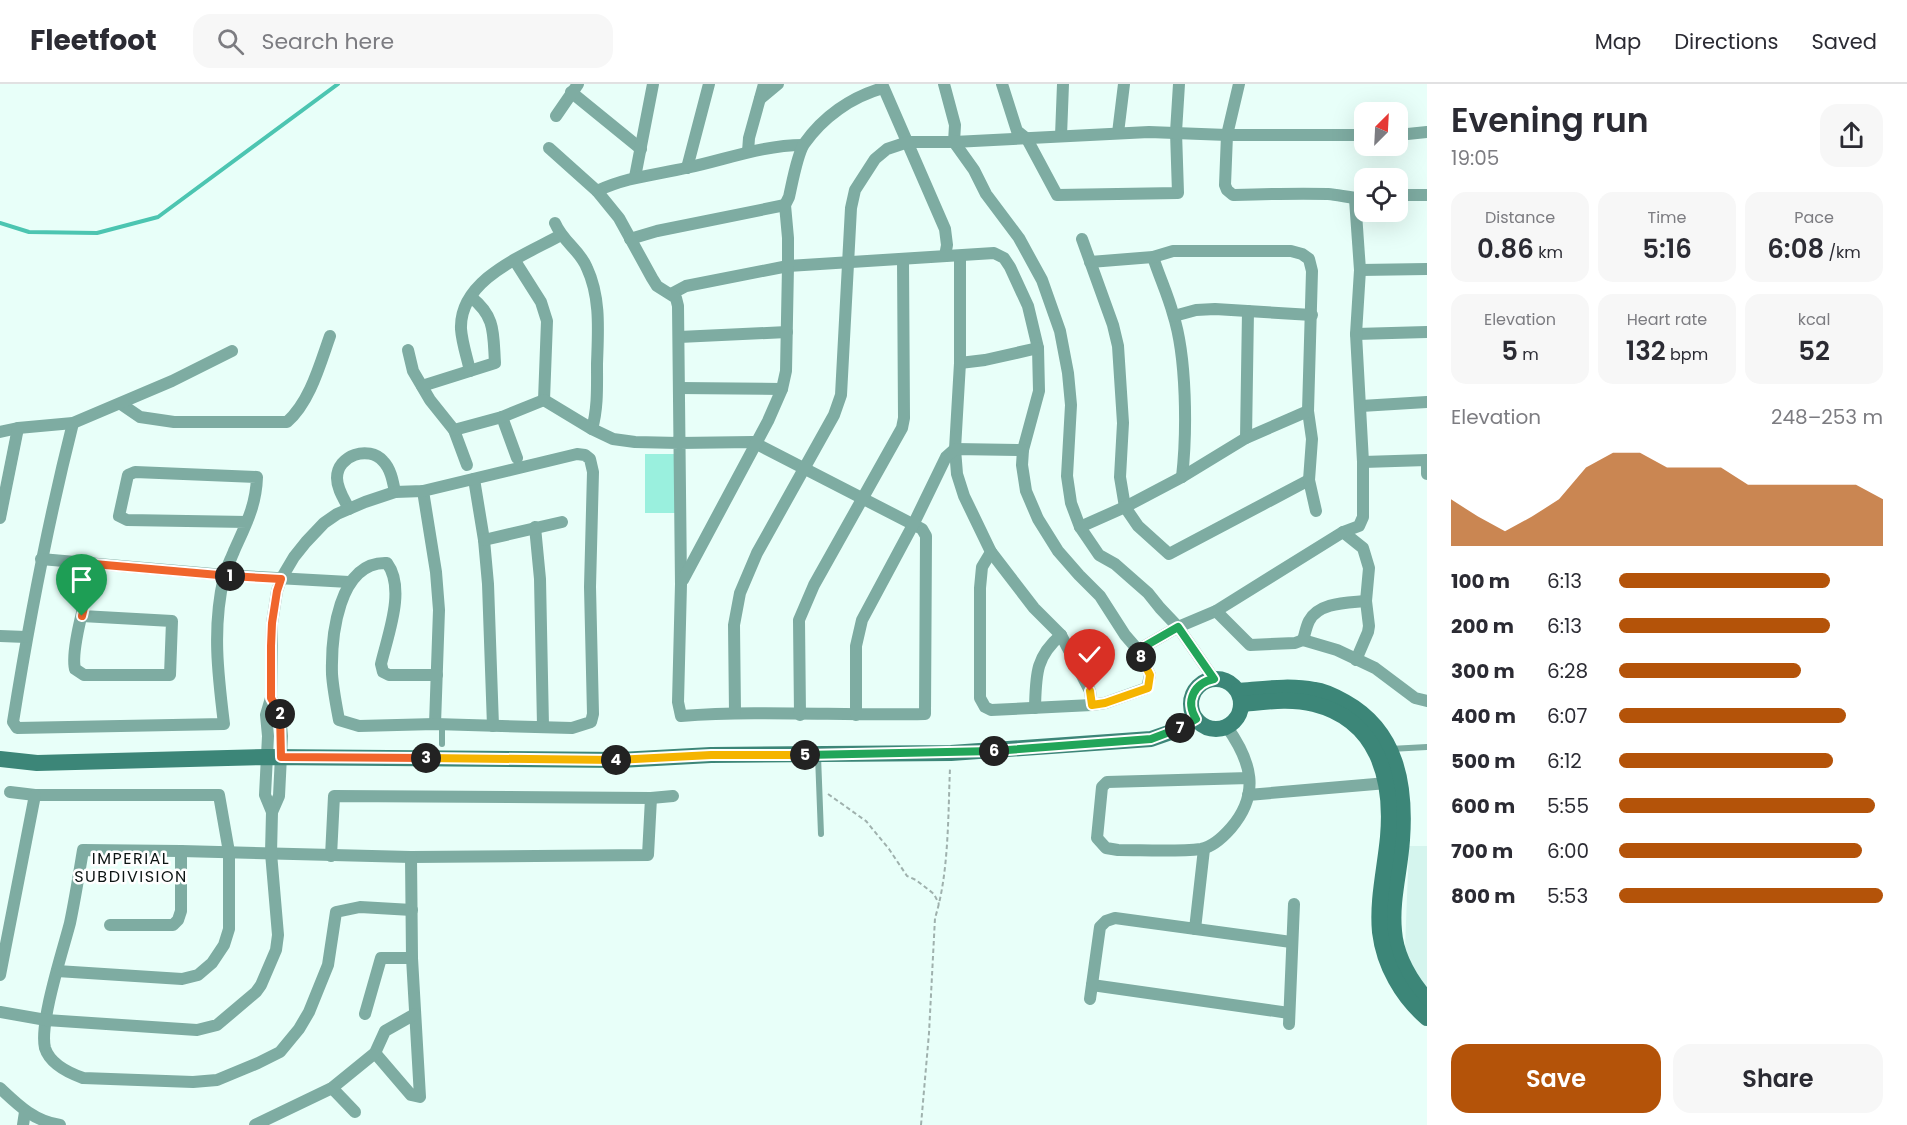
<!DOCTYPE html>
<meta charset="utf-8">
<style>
:root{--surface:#fff;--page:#f7f7f7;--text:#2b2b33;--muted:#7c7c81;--line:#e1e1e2;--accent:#b45309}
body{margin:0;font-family:Poppins,sans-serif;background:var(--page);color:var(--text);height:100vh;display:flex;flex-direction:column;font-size:22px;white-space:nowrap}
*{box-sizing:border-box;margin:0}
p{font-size:20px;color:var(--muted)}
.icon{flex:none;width:33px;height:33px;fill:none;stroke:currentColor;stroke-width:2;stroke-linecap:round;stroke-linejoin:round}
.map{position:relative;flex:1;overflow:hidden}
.panel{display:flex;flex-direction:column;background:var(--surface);width:480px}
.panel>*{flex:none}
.needle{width:39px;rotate:24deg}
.fabs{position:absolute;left:1354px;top:18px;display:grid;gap:12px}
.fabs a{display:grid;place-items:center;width:54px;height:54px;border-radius:12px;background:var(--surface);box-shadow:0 6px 24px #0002;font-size:30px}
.pin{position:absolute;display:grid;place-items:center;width:51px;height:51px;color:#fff;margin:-62px -26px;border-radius:50% 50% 50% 0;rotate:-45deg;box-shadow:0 0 6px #0007}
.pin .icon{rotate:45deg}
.km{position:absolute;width:30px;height:30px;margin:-15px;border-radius:50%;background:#222;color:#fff;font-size:16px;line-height:30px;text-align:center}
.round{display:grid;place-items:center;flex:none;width:63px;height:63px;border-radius:18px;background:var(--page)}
.headline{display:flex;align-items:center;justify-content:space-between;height:102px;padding:0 24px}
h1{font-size:33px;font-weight:600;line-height:45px}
.figures{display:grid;grid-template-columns:repeat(3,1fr);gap:9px;height:102px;padding:6px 24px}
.figures div{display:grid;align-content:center;border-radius:15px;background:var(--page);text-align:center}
.figures b{font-size:26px;font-weight:600}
.figures small{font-size:16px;font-weight:400}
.figures p{font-size:16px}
.chart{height:168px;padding:12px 24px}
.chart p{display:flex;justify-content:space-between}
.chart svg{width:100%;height:108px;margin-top:6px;fill:var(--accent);opacity:.7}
.cta{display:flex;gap:12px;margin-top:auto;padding:12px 24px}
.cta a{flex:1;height:69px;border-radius:18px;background:var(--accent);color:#fff;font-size:24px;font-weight:600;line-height:69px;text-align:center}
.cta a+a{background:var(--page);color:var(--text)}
ul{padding:0 24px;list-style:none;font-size:20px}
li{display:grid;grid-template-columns:96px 72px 1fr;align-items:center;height:45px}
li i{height:15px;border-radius:8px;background:var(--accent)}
header{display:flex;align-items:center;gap:36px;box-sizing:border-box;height:84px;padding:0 30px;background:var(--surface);border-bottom:2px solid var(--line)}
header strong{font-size:28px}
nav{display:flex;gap:33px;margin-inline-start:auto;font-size:21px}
.search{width:420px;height:54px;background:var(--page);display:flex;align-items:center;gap:15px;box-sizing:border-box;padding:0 21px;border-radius:18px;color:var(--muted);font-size:22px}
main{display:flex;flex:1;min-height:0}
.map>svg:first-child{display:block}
.built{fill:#d5f5ee}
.green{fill:#9af0de}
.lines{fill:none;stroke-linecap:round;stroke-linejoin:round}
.stream{stroke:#4cc5b1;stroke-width:4}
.path{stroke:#9fb1ad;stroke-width:2;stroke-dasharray:4.5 3;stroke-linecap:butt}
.lane{stroke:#7eaca2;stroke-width:6}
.street{stroke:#7eaca2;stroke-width:12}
.secondary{stroke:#3c8678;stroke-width:16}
.split-1-casing{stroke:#fff;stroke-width:12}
.split-2-casing{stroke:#fff;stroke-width:12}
.split-3-casing{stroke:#fff;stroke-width:12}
.split-4-casing{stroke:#fff;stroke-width:12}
.split-5-casing{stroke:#fff;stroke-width:12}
.split-6-casing{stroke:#fff;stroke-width:12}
.split-7-casing{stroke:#fff;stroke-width:12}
.split-8-casing{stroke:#fff;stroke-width:12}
.split-9-casing{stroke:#fff;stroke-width:12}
.split-1{stroke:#f0652b;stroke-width:8}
.split-2{stroke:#f0652b;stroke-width:8}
.split-3{stroke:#f0652b;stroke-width:8}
.split-4{stroke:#f5b400;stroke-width:8}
.split-5{stroke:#f5b400;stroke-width:8}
.split-6{stroke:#22a559;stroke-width:8}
.split-7{stroke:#22a559;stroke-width:8}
.split-8{stroke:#22a559;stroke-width:8}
.split-9{stroke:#f5b400;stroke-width:8}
.labels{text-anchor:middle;stroke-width:5;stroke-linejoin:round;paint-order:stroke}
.neighbourhood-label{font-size:16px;letter-spacing:1.5px;fill:#0d1514;stroke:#fff}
</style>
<header>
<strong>Fleetfoot</strong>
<div class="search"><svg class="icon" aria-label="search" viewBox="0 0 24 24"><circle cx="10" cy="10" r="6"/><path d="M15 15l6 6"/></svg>Search here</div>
<nav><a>Map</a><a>Directions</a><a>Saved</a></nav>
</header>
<main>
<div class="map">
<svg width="1427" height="1041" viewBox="0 0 1427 1041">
<rect width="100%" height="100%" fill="#e8fff9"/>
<!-- built -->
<path class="built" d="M1409 762H1427V905L1414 890 1405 864Z"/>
<!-- green -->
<path class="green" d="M645 370H676L677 429H645Z"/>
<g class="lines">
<!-- stream -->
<path class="stream" d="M0 139 29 148 97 149 158 133 338 0"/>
<!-- path -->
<g class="path">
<path d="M828 710 866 737 889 765 907 792 916 796 934 810 939 820"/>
<path d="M921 1041 929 949 935 834C949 790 948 731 950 684"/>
</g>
<!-- lane -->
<g class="lane">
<path d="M442 660V640"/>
<path d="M1390 665 1427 663"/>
<path d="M818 672 821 750"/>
</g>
<!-- street -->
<g class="street">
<path d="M882 0 945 145 947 161 945 172"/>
<path d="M944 0 955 41 954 58 974 86 986 110 1019 154 1042 196 1060 247 1068 289 1071 321 1067 392 1071 419 1080 443 1099 471 1115 480 1148 509 1160 524 1178 543 1214 595"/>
<path d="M1002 0 1017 47 1027 55 1057 111 1178 109 1176 48 1179 0"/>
<path d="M1239 0 1227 51 1225 101 1227 106 1233 111C1265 110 1296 109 1328 110 1341 111 1352 115 1365 114"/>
<path d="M571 8 641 65"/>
<path d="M760 15 778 0"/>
<path d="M556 32 578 0"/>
<path d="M1118 49 1124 0"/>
<path d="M1398 51 1427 48"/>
<path d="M1061 52 1063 0"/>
<path d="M748 68 749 54 764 0"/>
<path d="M687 84 709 0"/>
<path d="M635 93 653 0"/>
<path d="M597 107C627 93 654 91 686 84 725 76 762 61 803 61"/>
<path d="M1398 111H1427"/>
<path d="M555 139C563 158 580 166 587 184 601 214 598 248 597 280 597 302 598 324 592 345"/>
<path d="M630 155 657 147 785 121"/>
<path d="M1082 155 1113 241 1118 262 1123 339 1120 393 1125 423 1138 442 1169 470 1309 396"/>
<path d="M960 172V279L955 365 957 390 964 412 991 468 1034 524 1061 551 1090 607 1092 621"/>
<path d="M1153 173C1159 192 1168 211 1173 230 1187 273 1187 349 1182 393"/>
<path d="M515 177 541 218 547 237 544 316"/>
<path d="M1090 178 1153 173 1173 167H1291L1302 170 1309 175 1312 187 1308 327 1312 355 1309 396 1316 427"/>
<path d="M1360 186 1427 185"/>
<path d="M671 210 686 202 788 182 994 169 1004 174 1010 183 1028 222 1038 264 1039 307 1023 366 1022 381 1026 407 1038 435 1058 467 1079 491 1100 512 1125 551 1138 566 1150 591 1147 604 1105 619 1092 621 991 626 985 623 980 614V504L982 483 991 468"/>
<path d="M1174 232 1196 226 1215 225 1312 231"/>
<path d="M1356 250 1427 248"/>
<path d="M679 253 787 248"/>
<path d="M408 266 413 287 430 316 454 346 467 381"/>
<path d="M960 279 985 276 1038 264"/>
<path d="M470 287C467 273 462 259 461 245 459 195 525 171 561 151"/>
<path d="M422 302 495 279C493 249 496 233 471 213"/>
<path d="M679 304 782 305"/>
<path d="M544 316 592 345 613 355 635 358 679 359 753 358 922 445 926 452 925 630C844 632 762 626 681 632L678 618 681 500 678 222 676 214 657 202 652 194 619 134 597 107 549 64"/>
<path d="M121 320 140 333 174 338H287C310 318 320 280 330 252"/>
<path d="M1361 322 1427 318"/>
<path d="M502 333 517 374"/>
<path d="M73 339C48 438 29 537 13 638L17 644 224 640C218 591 212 543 224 493 226 484 231 475 234 467 246 440 256 422 257 393L135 388 128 391 119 432 127 436 247 438"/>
<path d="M454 346 502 333 544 316"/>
<path d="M0 348 18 344 73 339 172 297 232 267"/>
<path d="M1246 354 1248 227"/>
<path d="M1363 378 1427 376V390"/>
<path d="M474 395 484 456 488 500 493 642"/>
<path d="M423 407 436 488 439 526 435 640"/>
<path d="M349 425C344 415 337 405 337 394 337 371 369 361 383 377 391 385 393 398 395 408"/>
<path d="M0 434 18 344"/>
<path d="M535 443 540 495 543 642"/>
<path d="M1080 443 1125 423 1182 393 1246 354 1308 327"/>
<path d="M1343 448 1363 464 1369 484 1366 517 1369 542 1368 548 1356 576"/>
<path d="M484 456 562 438"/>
<path d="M41 475 224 491 349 498"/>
<path d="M683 496 768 337 782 305 786 287 788 182V154L785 121 789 113C792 100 797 71 804 60 823 33 851 13 883 4"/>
<path d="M1216 527 1250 561 1295 559 1303 556 1337 566 1375 584 1415 614 1427 617"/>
<path d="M82 532 172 537 170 591H84L75 585C70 564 89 505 94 480"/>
<path d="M0 552 26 553"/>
<path d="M1303 556C1305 550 1306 543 1309 537 1319 518 1348 519 1366 517"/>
<path d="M1138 566 1178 543 1216 527 1343 448 1359 442 1363 433V378L1356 250 1360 186 1355 115"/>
<path d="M271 614 280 630 282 652 279 712 272 728"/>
<path d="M1035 624C1036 592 1035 573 1061 551"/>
<path d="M735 628 734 541 740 509 757 469 834 331 841 311 851 124 855 106 875 75 887 65 908 58H954L1149 48 1227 51H1365"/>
<path d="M800 631 799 536 814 501 902 344 904 334 903 176"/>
<path d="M856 631V562L862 536 914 439 946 373 955 365 1023 366"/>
<path d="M1227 643C1251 677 1261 709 1231 744 1224 752 1212 763 1201 765 1177 768 1143 766 1118 766L1106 764 1097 754 1102 703 1107 698 1249 694"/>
<path d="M10 708 35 711H219L229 768V845L224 861 212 879 198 891 182 895 57 887"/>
<path d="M1248 711 1387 699"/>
<path d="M331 772 334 712 651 714 673 712"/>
<path d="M412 826 360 823 336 828 328 881 309 928 299 945 280 968 258 979 217 996 193 998 83 994C69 989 50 980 45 964 39 939 63 866 70 839 75 815 79 790 83 766L181 767 411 773 648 771 651 714"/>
<path d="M110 841H173L178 836 181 827V767"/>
<path d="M1195 845 1204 765"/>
<path d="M0 891 35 711"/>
<path d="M1092 901 1289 929"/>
<path d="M1090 915 1100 843 1106 837 1115 834 1291 858"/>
<path d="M0 928 46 936 197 946 217 941 256 908 261 901 276 866 278 851 271 769 272 728 265 711 268 652 266 631 271 614 272 539 277 507 281 495 294 473 306 458 324 439 337 430 365 418 395 408 423 407 577 370 585 371 590 375 593 388 590 503 593 630 591 638 572 644 435 640 359 642 339 636C336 620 333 605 332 590 331 553 338 477 387 479 406 505 388 550 381 580L383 588 389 591H437"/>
<path d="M365 930 381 874H412"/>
<path d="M1289 940 1294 820"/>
<path d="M375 969 411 1011 420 1013 412 874 411 773"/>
<path d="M0 1004C18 1021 34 1037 60 1041"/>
<path d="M332 1004 355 1028"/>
<path d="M23 1041 25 1028"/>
<path d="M255 1041 332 1004 375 969 385 947 415 930"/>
</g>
<!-- secondary -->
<g class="secondary">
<circle cx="1216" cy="620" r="25"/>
<path d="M1238 607C1264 605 1289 601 1315 606 1325 607 1336 613 1345 618 1397 647 1406 701 1402 756 1400 787 1391 816 1394 847 1396 874 1410 896 1427 916"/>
<path d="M1241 620C1265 618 1290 614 1314 620 1378 636 1393 695 1388 753 1385 785 1377 816 1380 848 1384 881 1402 913 1427 934"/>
<path d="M0 675 37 679 267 673 620 676 711 671 951 669 1151 655 1174 647 1195 635"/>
</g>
</g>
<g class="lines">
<!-- split-1 casing -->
<g class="split-1-casing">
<path id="split-1" d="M82 532 94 480 230 492"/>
</g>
<!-- split-2 casing -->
<g class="split-2-casing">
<path id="split-2" d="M230 492 281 495 277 507 272 539 271 562V614L280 630"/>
</g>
<!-- split-3 casing -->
<g class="split-3-casing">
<path id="split-3" d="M280 630 281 673 426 674"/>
</g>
<!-- split-4 casing -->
<g class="split-4-casing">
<path id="split-4" d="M426 674 616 676"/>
</g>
<!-- split-5 casing -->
<g class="split-5-casing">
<path id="split-5" d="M616 676 711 671H805"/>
</g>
<!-- split-6 casing -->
<g class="split-6-casing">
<path id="split-6" d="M805 671 994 667"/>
</g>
<!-- split-7 casing -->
<g class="split-7-casing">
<path id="split-7" d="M994 667 1151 655 1180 644"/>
</g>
<!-- split-8 casing -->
<g class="split-8-casing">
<path id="split-8" d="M1141 573 1138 566 1178 543 1214 595C1194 599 1185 617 1196 635L1180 644"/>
</g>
<!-- split-9 casing -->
<g class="split-9-casing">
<path id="split-9" d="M1090 607 1092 621 1105 619 1148 604 1150 591 1141 573"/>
</g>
<!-- split-1 -->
<use href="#split-1" class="split-1"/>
<!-- split-2 -->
<use href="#split-2" class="split-2"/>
<!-- split-3 -->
<use href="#split-3" class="split-3"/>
<!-- split-4 -->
<use href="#split-4" class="split-4"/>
<!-- split-5 -->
<use href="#split-5" class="split-5"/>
<!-- split-6 -->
<use href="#split-6" class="split-6"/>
<!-- split-7 -->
<use href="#split-7" class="split-7"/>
<!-- split-8 -->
<use href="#split-8" class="split-8"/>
<!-- split-9 -->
<use href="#split-9" class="split-9"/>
</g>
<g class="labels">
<!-- neighbourhood labels -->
<g class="neighbourhood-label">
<text x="131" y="780">IMPERIAL<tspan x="131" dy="18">SUBDIVISION</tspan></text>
</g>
</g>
</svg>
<div class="fabs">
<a><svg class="needle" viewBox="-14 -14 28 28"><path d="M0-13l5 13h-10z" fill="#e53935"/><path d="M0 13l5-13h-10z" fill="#7c7c81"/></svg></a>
<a><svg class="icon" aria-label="locate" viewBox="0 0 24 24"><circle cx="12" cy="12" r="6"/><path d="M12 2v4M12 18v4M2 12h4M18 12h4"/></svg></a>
</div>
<div class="pin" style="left:82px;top:532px;background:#1e9e55"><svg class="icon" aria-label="arrive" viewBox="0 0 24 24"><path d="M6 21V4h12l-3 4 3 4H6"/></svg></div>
<div class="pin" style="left:1090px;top:607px;background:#d93025"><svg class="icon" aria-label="check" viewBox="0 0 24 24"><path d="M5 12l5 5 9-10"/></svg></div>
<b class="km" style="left:230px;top:492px">1</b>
<b class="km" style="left:280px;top:630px">2</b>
<b class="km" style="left:426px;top:674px">3</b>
<b class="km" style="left:616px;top:676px">4</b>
<b class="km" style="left:805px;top:671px">5</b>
<b class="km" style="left:994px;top:667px">6</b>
<b class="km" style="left:1180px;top:644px">7</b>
<b class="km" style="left:1141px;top:573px">8</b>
</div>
<section class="panel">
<div class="headline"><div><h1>Evening run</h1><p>19:05</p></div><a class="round"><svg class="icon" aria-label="share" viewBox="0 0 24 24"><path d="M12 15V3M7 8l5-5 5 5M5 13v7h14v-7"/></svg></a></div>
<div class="figures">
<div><p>Distance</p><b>0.86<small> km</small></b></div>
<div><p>Time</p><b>5:16</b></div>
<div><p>Pace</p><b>6:08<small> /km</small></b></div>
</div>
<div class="figures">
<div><p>Elevation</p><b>5<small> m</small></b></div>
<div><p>Heart rate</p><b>132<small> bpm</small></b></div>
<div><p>kcal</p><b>52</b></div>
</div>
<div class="chart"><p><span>Elevation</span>248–253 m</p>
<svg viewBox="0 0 160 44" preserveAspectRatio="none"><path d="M0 44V25L10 32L20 38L30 32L40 25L50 12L60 6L70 6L80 12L90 12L100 12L110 19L120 19L130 19L140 19L150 19L160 25V44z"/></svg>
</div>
<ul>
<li><b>100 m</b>6:13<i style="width:80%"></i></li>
<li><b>200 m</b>6:13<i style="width:80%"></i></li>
<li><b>300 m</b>6:28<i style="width:69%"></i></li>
<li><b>400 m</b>6:07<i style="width:86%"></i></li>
<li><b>500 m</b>6:12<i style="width:81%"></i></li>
<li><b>600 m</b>5:55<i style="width:97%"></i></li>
<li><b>700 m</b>6:00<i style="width:92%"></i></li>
<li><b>800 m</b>5:53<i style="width:100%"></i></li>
</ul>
<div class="cta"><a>Save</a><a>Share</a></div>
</section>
</main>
